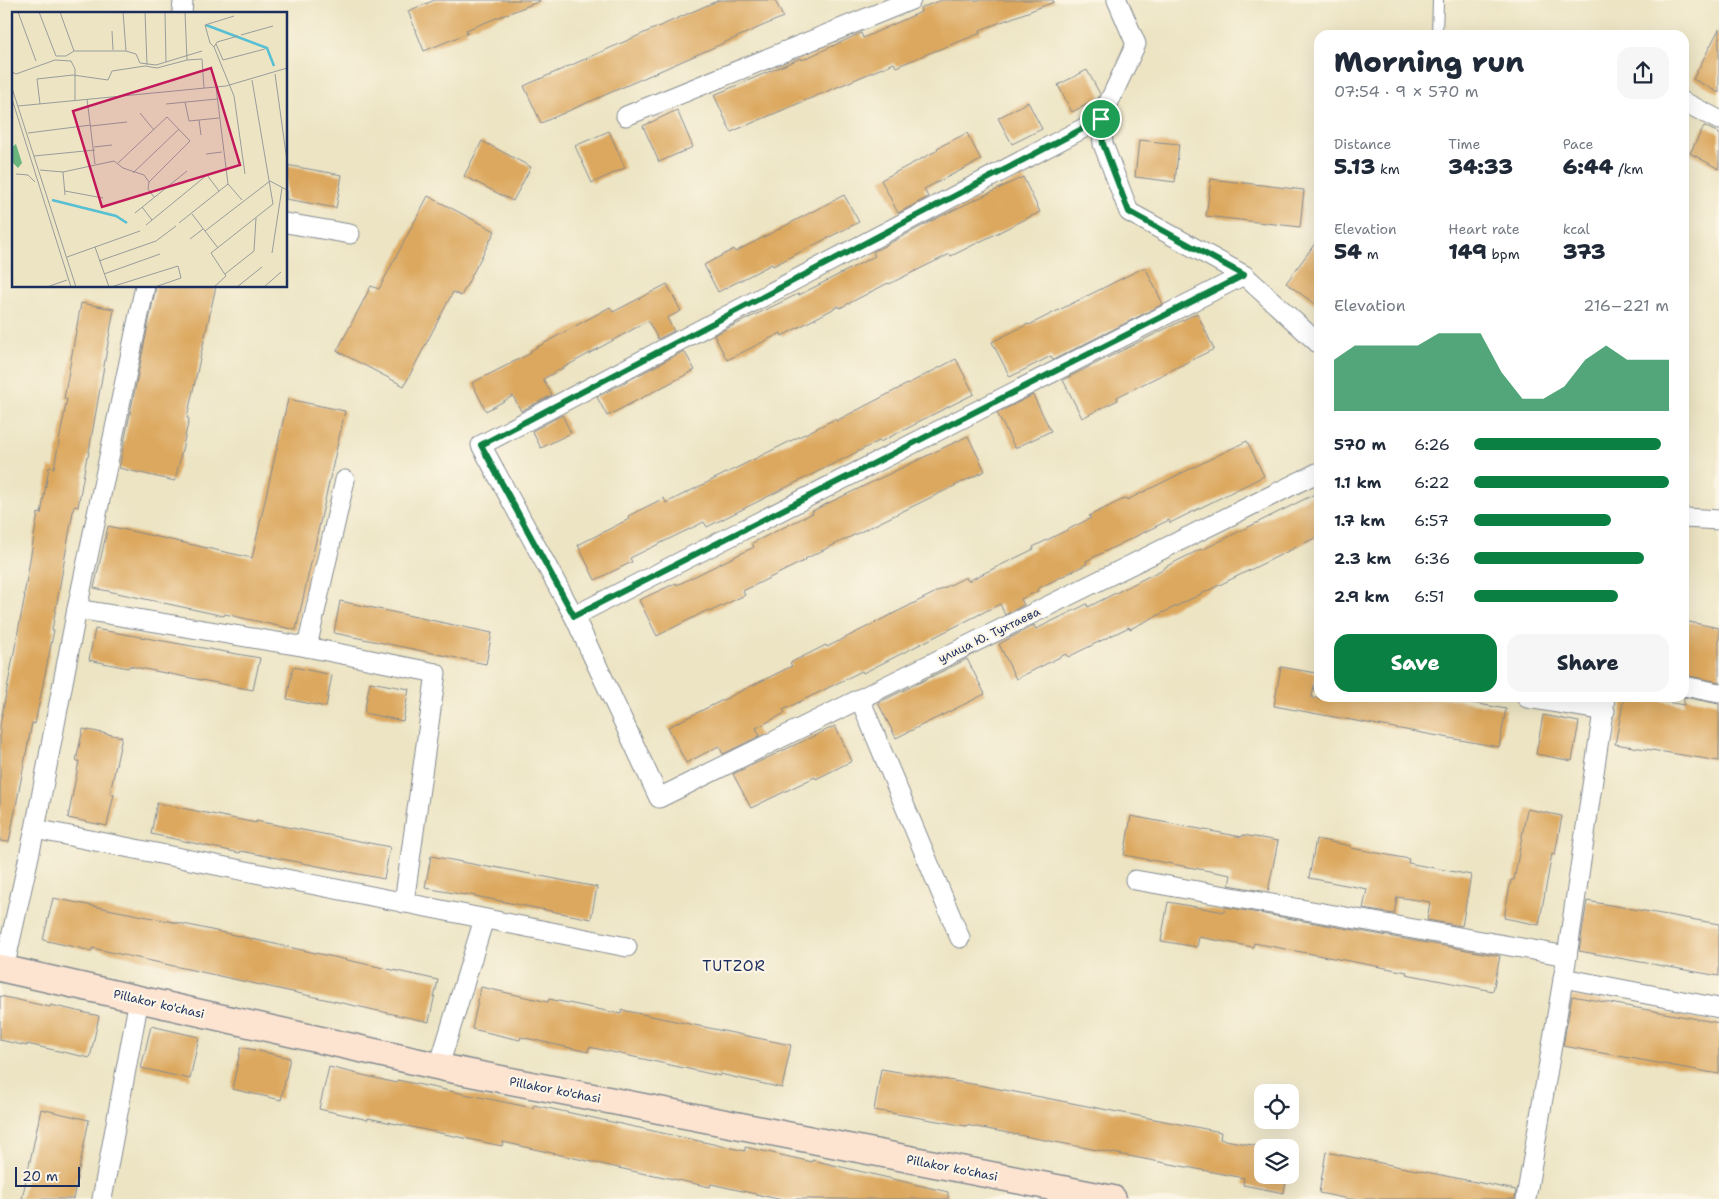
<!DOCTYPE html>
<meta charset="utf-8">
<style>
:root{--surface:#fff;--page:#f6f6f7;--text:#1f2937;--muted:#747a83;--accent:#0b8043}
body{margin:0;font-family:"Shantell Sans",sans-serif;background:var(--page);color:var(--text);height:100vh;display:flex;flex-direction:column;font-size:19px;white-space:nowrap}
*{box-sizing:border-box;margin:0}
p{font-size:16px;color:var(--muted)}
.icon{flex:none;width:28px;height:28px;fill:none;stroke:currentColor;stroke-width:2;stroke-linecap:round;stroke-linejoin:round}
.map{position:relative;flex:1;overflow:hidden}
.sheet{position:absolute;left:1314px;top:30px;width:375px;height:672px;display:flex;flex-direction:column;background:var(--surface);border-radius:15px;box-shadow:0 5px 20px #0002}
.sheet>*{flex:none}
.buttons{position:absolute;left:1254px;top:1084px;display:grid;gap:10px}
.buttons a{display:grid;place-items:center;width:45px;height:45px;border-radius:10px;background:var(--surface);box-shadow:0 5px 20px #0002;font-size:25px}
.scale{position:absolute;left:15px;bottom:12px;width:65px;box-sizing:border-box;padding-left:5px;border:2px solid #1b2f5e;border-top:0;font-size:14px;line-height:18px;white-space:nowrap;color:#1b2f5e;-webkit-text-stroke:4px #fcf5e5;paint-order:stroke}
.pin{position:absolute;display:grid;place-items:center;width:42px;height:42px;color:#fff;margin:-21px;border:2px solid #fff;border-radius:50%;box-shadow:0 1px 5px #0007}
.round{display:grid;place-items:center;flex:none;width:52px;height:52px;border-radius:15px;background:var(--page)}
.headline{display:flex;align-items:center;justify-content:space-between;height:85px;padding:0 20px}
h1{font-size:28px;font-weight:800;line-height:38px}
.figures{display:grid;grid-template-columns:repeat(3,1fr);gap:8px;height:85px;padding:5px 20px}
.figures div{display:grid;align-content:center}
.figures b{font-size:21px;font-weight:800}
.figures small{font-size:14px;font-weight:400}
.figures p{font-size:14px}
.chart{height:140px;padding:10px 20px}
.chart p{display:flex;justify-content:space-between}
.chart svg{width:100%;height:90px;margin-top:5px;fill:var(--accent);opacity:.7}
.button{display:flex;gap:10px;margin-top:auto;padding:10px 20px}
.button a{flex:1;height:58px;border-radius:15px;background:var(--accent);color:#fff;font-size:20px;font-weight:800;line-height:58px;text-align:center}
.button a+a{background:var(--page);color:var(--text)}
ul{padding:0 20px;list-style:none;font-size:16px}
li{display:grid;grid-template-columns:80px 60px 1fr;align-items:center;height:38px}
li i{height:12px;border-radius:6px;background:var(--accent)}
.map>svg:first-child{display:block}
.building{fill:#dca85e}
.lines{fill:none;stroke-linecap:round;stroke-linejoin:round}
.lane-casing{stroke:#848a90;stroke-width:12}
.street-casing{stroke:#848a90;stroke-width:21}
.secondary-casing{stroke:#848a90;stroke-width:29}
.lane{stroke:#fff;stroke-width:10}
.street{stroke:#fff;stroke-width:19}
.secondary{stroke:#fde4d1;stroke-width:26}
.route-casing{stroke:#fff;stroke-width:10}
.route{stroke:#0b8043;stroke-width:6}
.labels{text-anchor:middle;stroke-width:4.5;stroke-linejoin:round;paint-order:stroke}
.street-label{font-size:12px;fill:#1b2f5e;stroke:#fcf5e5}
.quarter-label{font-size:15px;letter-spacing:1px;fill:#1b2f5e;stroke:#fcf5e5}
.inset-river{fill:none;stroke:#57bfd4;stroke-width:2.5}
.inset-road{fill:none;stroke:#989c9b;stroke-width:1}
.view{fill:#c2185b;fill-opacity:0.15;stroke:#c2185b;stroke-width:2.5}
.inset-edge{fill:none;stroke:#1b2f5e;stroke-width:2.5}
</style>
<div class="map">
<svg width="1719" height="1199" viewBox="0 0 1719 1199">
<rect width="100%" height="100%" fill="#fcf5e5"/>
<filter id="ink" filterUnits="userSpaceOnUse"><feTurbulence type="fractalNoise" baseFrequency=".02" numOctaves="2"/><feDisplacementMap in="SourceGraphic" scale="10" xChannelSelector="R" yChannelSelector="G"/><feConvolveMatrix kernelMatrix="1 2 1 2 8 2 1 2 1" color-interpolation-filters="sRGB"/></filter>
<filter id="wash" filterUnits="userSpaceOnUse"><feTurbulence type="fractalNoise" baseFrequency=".0096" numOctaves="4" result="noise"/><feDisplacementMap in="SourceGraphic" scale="20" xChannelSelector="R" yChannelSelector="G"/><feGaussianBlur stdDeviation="1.12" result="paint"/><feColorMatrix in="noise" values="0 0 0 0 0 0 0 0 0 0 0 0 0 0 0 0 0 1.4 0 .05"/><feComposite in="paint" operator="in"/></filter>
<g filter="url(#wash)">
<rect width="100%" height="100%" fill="#ece4c3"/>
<g id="blocks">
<!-- building -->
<g class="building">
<path d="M435 0H540V1L466 30 468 33 424 51 408 11Z"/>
<path d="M719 0H775L783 17 541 123 524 86Z"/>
<path d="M942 0H1053L1054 2 980 30 981 33 922 56 896 67 894 63 731 132 714 95 801 58 802 60 861 33 863 38 921 12 920 8Z"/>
<path d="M1719 29V93L1693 79Z"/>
<path d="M1087 70 1100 94 1098 99 1072 112 1058 85Z"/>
<path d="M1028 102 1042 129 1012 144 998 118Z"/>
<path d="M677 110 693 147 659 162 643 126Z"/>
<path d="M1704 126 1719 133V169L1690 153Z"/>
<path d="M609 131 625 168 592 183 575 146Z"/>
<path d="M967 133 981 160 924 189 928 197 898 213 881 180 938 150 937 148Z"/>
<path d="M1139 140 1179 144 1175 182 1135 177Z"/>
<path d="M482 141 531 167 513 201 464 176Z"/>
<path d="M286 165 342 175 336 208 286 199Z"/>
<path d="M1023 177 1040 212 951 256 950 254 889 284 888 283 840 308 839 306 782 336 781 333 727 360 714 335 798 294 799 295 875 256 873 252 939 217Z"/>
<path d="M1211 179 1304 190 1300 227 1206 216Z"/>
<path d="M844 195 859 222 773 266 772 264 718 292 704 265 734 249 735 252Z"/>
<path d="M428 196 495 231 461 296 453 292 404 386 337 351 371 286 379 289Z"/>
<path d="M1319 238V307L1286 283Z"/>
<path d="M1145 267 1163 304 1053 360 1051 356 1010 377 992 342 1028 324 1029 325Z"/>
<path d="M667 284 681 311 667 318 674 331 658 339 648 321 543 379 552 395 521 411 513 396 486 411 472 383 531 353 530 351 610 307 613 312Z"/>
<path d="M156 286H216L187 418 189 419 175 481 119 468Z"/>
<path d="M81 303 114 309 88 457 87 456 78 507 74 506 52 630H54L35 724 32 723 9 842 0 841V725L25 595H24L38 513 41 514 49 467 54 468 67 399H64Z"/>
<path d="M1197 313 1214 349 1117 397 1118 400 1082 418 1063 380Z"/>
<path d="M684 351 695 370 607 416 597 397Z"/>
<path d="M956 359 974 394 916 423V424L880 442 879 441 707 527 704 522 630 558 632 562 595 580 578 545 629 519 628 516 664 498 666 503 835 419 836 421Z"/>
<path d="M1033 395 1051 431 1015 448 997 413Z"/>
<path d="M288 399 345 411 296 630 225 614 224 616 94 588 108 526 252 558Z"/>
<path d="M562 415 571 433 541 448 532 431Z"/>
<path d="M968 436 985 471 805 559 806 560 743 591 745 595 709 612 708 610 657 636 639 600 676 583 677 585 754 547 752 543 813 513 812 511Z"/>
<path d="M1247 441 1264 476 1170 523 1169 520 1086 561 1087 564 1037 589 1038 591 1021 599 1024 605 1005 615 1000 604 863 673 862 671 783 710 785 713 756 728 760 736 723 754 719 746 686 763 668 727 792 666 790 663 826 645 827 647 966 577 968 581 1034 549 1033 547 1091 518 1089 516 1126 498 1127 500Z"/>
<path d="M1319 492V536L1130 629 1129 627 1068 657 1066 654 1016 679 999 644 1034 625 1036 629 1087 604 1088 607 1165 568V567L1201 549 1202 550Z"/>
<path d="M340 601 492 633 486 664 334 633Z"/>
<path d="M1684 621 1719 628V682L1684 675Z"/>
<path d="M95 629 260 658 253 690 129 666 128 668 89 660Z"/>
<path d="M967 659 985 694 896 738 878 703Z"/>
<path d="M293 667 332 675 326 707 287 699Z"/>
<path d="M1281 667 1316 673 1312 698H1447L1506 709 1499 747 1274 706Z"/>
<path d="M370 682 409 689 403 721 364 713Z"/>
<path d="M1684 697 1719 704V761L1615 744 1624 698H1644L1684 705Z"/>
<path d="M1543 715 1579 722 1572 761 1536 754Z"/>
<path d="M835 726 852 761 816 779 815 777 751 808 733 774Z"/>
<path d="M83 729 122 737 110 793 114 794 107 826 68 818 79 761H76Z"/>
<path d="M157 803 256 823V821L390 847 384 879 241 851 240 853 151 834Z"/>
<path d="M1527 809 1562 816 1555 855 1552 854 1539 925 1504 918 1511 880H1514Z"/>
<path d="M1131 816 1242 837 1243 835 1278 841 1268 892 1229 885 1231 875 1124 855Z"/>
<path d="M1316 839 1351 846V848L1409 859 1408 863 1471 875 1462 926 1427 920 1430 902 1397 897 1394 914 1363 909 1367 889 1309 878Z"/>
<path d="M431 856 493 868 494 867 597 887 591 919 465 894V895L425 888Z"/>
<path d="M53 898 193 926 438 980 429 1022 92 948V951L43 940Z"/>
<path d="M1587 901 1719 924V976L1579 951Z"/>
<path d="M1168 902 1224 912 1225 907 1500 956 1493 991 1406 974 1407 972 1254 943 1253 947 1199 937 1197 947 1161 941Z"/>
<path d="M481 987 548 1002 549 999 621 1014 622 1010 791 1045 782 1088 720 1074V1076L589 1047 588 1052 521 1037 520 1040 472 1029Z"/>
<path d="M0 996 50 1007 51 1005 99 1016 90 1058 27 1044V1046L0 1040Z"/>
<path d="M1572 996 1719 1023V1074L1563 1046Z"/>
<path d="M151 1026 199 1037 190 1079 141 1068Z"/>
<path d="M241 1047 290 1058 281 1100 232 1089Z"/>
<path d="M329 1067 396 1083 397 1080 533 1108 534 1105 745 1151V1147L812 1162V1160L948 1192V1199H778L711 1184 710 1187 650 1174V1175L503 1142 502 1146 368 1118V1120L319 1109Z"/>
<path d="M881 1069 984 1086 1221 1132 1220 1139 1268 1148H1262V1175H1287L1284 1193 1243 1185 1244 1178 966 1125V1126L874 1110Z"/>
<path d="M41 1109 89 1120 73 1199H22Z"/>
<path d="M1326 1152 1516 1190 1515 1199H1349L1319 1193Z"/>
</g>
</g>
</g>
<g filter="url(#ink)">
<use href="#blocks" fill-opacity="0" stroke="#848a90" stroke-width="1"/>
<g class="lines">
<!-- lane casing -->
<g class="lane-casing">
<path id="lane" d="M1437 35 1438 0"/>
</g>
<!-- street casing -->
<g class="street-casing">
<g id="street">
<path d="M1117 0 1136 44 1101 119 1103 144 1129 212 1244 275 1319 344"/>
<path d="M182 14 183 0"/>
<path d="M1684 102 1719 120"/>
<path d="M626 116 911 0"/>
<path d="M1101 119 481 445 574 616 659 798 1319 472"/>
<path d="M286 223 350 234"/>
<path d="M1684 518 1719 520"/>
<path d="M77 609 307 647 436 673 404 903"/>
<path d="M574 616 1244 275"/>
<path d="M307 647 345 480"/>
<path d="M1684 686 1719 693"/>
<path d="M1527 698 1605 711"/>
<path d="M860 699 960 938"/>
<path d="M35 829 627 947"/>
<path d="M1135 880 1567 956"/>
<path d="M4 969 35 829 77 609 145 286"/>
<path d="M1563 978 1719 1008"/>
<path d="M439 1066 484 919"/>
<path d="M102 1199 139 999"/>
<path d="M1526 1199 1567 956 1605 698"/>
</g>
</g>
<!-- secondary casing -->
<g class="secondary-casing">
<path id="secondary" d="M0 968 450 1069 1113 1199"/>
</g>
<!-- lane -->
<use href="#lane" class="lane"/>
<!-- street -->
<use href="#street" class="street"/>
<!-- secondary -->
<use href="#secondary" class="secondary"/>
</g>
</g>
<g class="lines" filter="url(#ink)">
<!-- route casing -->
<g class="route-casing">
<path id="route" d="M1101 119 1103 144 1129 212 1244 275 574 616 481 445Z"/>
</g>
<!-- route -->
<use href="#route" class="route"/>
</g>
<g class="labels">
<!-- street labels -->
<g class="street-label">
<text transform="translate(989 635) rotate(-26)" y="4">улица Ю. Тухтаева</text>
<text transform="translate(159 1004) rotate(13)" y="4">Pillakor ko'chasi</text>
<text transform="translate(555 1090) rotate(11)" y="4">Pillakor ko'chasi</text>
<text transform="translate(952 1168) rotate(11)" y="4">Pillakor ko'chasi</text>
</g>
<!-- quarter labels -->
<g class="quarter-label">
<text x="734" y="971">TUTZOR</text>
</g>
</g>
<!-- overview -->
<g transform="translate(12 12)">
<rect width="275" height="275" fill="#ece4c3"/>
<path d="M4 132 10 151 6 156 0 150V135Z" fill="#6ab67e"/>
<path class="inset-river" d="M194 13 255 36 262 54M40 188 104 204 115 211"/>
<path class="inset-road" d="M6 0 24 49M27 0 44 44H54L62 39H114L124 42 128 51 144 53 190 39M48 0 62 39M111 0 114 39M133 0 135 53M153 0 154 50M222 4 193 13 198 31 202 35 205 30 226 24M100 19 101 38M229 23 261 14M204 32 211 48 253 37M202 35 222 84 233 162M175 48 190 47 192 76M0 60 4 62 43 48 59 49 63 57V89M263 62 275 149M204 75 216 172 230 188M0 76 64 275M0 87 59 275M75 87 83 152M173 90 177 109 207 106M28 92 25 67 61 63 96 68 100 59 133 54 145 56 175 48 173 0M154 92 205 87M6 94 214 74 275 56M128 101 142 118M187 108 189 123M79 114 115 110M16 121 79 113M82 135 100 133M194 142 210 140M22 144 83 138M106 151 155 105 178 129 137 170M28 158 51 160 102 149 111 156 132 163 137 170 136 177 142 185M51 160 53 183M121 161 167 117M4 162 16 163 23 170M258 169 275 178M53 179 91 186M130 195 140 208M123 201 175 159M180 202 206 236M167 211 216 172M134 213 195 163 207 179M193 219 258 169M178 227 191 217M83 235 97 275M260 241 270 176M55 245 128 219M87 249 144 229 164 214M92 262 148 242M213 262 242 239 244 206M35 275 55 268M99 275 166 254 169 266 143 275M202 275 214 264 199 241 261 192 240 68M225 275 250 255M252 275 269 260"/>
<path class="view" d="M199 56 228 153 90 195 61 99Z"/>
<rect width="275" height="275" class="inset-edge"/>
</g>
</svg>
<div class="buttons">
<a><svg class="icon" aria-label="locate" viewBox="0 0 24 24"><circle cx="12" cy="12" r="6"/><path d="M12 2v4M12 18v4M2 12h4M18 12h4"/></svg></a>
<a><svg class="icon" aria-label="layers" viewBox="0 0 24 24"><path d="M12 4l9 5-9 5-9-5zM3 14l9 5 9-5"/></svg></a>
</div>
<div class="scale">20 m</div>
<div class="pin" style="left:1101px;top:119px;background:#1e9e55"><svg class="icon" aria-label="arrive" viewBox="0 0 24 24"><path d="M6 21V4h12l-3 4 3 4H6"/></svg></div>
<section class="sheet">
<div class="headline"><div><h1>Morning run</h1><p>07:54 · 9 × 570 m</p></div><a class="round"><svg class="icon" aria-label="share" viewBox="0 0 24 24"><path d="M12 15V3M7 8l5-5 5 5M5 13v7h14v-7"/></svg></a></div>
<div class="figures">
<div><p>Distance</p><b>5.13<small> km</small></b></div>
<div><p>Time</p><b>34:33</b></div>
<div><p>Pace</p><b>6:44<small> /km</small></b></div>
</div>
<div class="figures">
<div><p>Elevation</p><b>54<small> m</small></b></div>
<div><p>Heart rate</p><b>149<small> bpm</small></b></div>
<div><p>kcal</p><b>373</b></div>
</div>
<div class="chart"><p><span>Elevation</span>216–221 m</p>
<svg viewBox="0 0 160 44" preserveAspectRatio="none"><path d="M0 44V19L10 12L20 12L30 12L40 12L50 6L60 6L70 6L80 25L90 38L100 38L110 32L120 19L130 12L140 19L150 19L160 19V44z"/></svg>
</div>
<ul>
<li><b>570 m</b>6:26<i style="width:96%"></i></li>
<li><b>1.1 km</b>6:22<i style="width:100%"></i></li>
<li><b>1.7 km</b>6:57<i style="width:70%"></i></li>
<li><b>2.3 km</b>6:36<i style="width:87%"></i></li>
<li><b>2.9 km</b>6:51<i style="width:74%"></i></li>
</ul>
<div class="button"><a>Save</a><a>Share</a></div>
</section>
</div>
